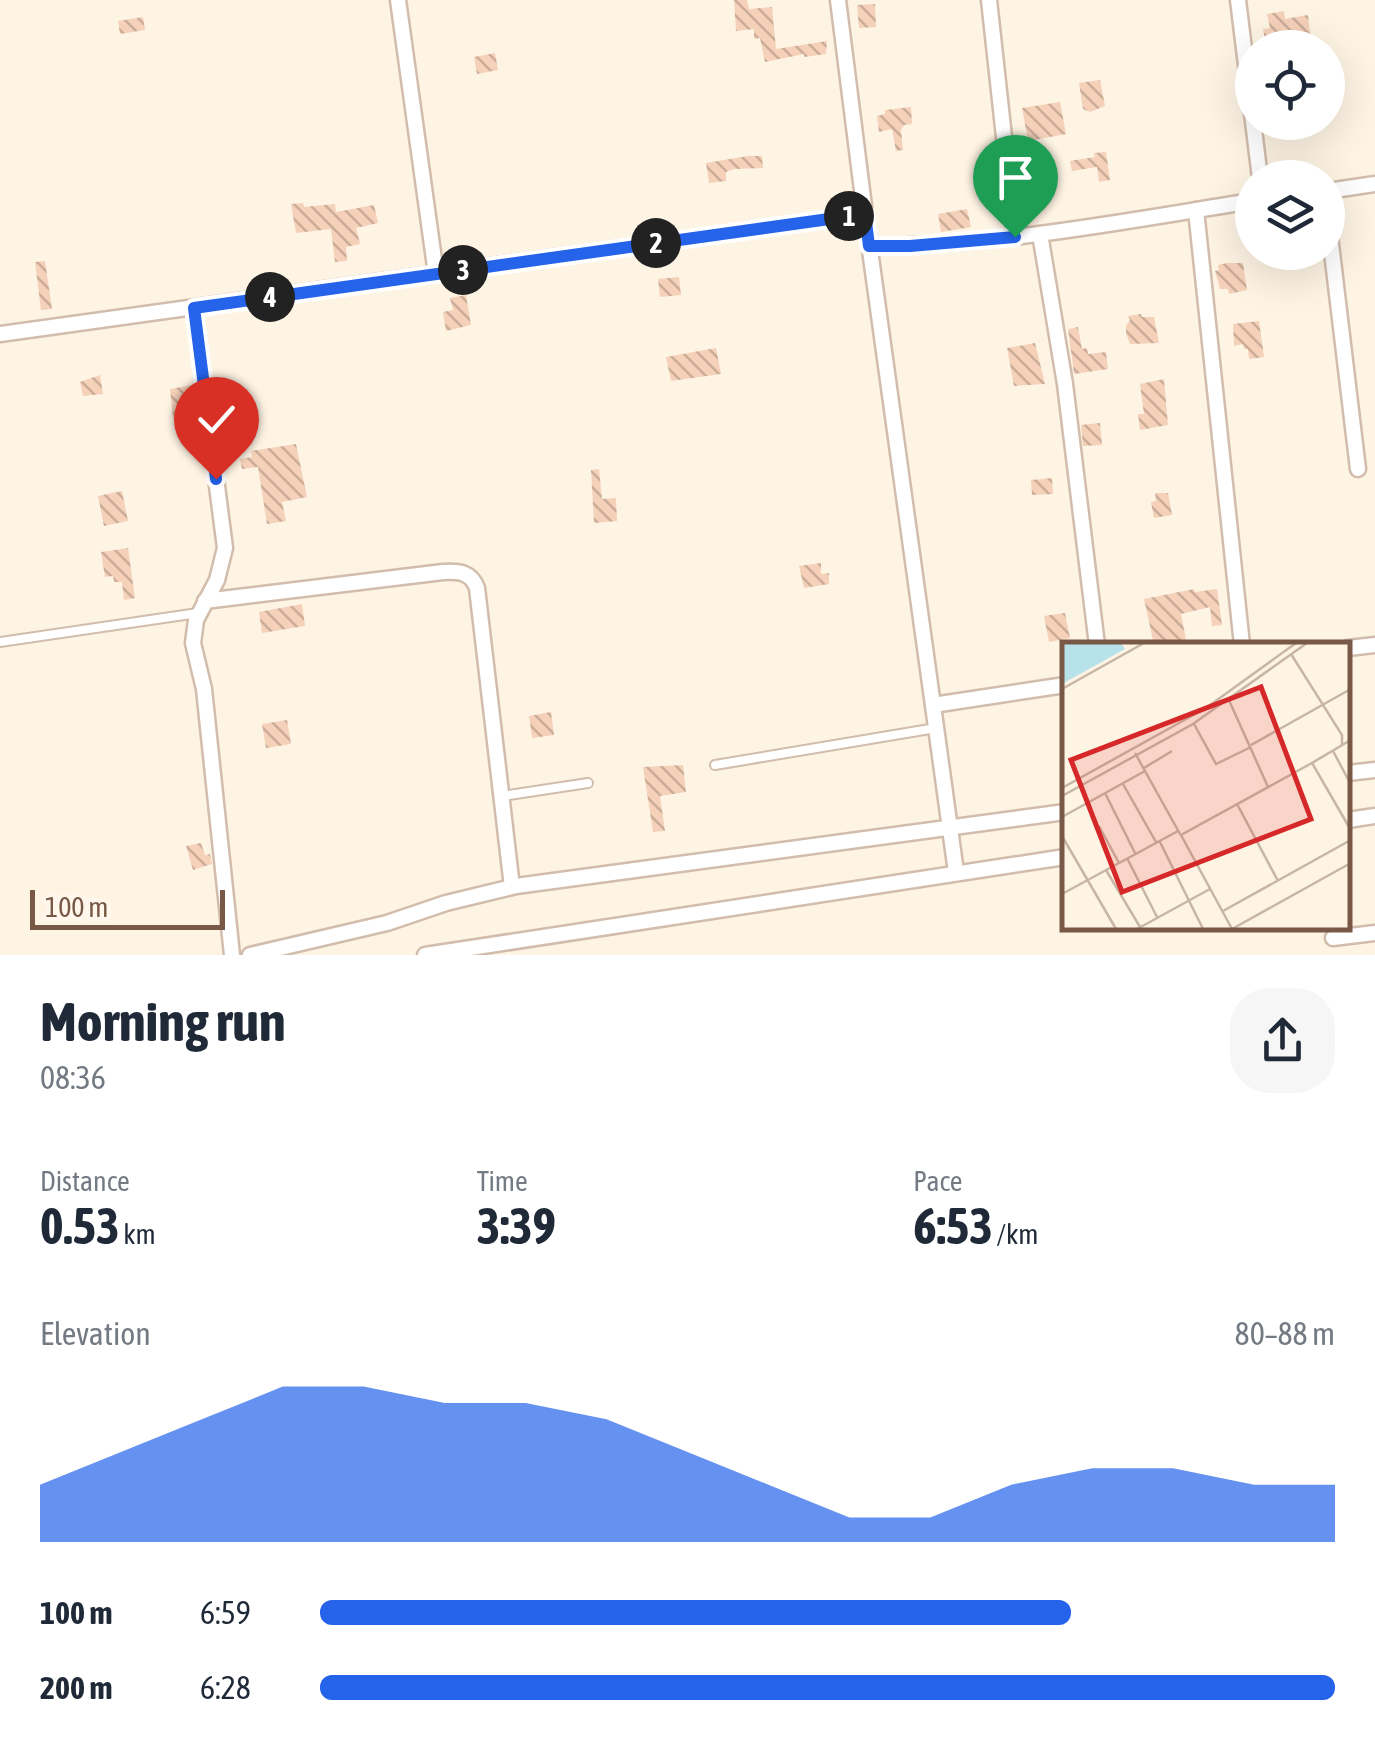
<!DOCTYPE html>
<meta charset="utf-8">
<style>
:root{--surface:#fff;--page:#f6f6f7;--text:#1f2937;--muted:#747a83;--accent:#2563eb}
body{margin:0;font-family:"Asap Condensed",sans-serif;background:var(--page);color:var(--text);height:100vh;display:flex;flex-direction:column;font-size:38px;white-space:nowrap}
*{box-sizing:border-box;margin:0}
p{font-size:32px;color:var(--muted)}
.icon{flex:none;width:55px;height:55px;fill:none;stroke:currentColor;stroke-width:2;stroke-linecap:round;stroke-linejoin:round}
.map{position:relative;height:955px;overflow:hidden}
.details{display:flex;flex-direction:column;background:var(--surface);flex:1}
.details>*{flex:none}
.fabs{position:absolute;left:1235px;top:30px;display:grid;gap:20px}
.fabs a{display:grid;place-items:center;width:110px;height:110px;border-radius:50%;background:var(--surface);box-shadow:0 10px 40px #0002;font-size:50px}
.scale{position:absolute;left:30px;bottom:25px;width:195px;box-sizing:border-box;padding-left:10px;border:5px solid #785847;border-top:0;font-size:28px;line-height:35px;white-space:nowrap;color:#785847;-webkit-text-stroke:8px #fff7ec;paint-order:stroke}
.pin{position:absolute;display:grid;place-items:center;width:85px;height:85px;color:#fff;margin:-102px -42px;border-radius:50% 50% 50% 0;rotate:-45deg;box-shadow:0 0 10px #0007}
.pin .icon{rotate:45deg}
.km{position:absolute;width:50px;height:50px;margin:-25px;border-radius:50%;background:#222;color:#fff;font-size:28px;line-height:50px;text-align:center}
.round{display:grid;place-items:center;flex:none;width:105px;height:105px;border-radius:40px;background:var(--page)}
.overview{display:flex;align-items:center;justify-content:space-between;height:170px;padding:0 40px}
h1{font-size:55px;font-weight:700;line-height:75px}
.figures{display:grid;grid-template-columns:repeat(3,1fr);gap:15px;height:170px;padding:10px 40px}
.figures div{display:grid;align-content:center}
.figures b{font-size:50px;font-weight:700}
.figures small{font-size:28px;font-weight:400}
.figures p{font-size:28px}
.chart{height:280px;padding:20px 40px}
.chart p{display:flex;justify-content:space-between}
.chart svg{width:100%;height:180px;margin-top:10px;fill:var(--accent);opacity:.7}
ul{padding:0 40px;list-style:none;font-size:32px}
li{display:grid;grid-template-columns:160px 120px 1fr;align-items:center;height:75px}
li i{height:25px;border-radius:12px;background:var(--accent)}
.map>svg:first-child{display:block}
.building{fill:url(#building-back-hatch)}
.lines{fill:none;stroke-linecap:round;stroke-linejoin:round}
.lane-casing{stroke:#d2bdac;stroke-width:12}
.street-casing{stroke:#d2bdac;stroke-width:19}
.lane{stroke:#fff;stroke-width:8}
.street{stroke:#fff;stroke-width:14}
.route-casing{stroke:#fff;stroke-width:20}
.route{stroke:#2563eb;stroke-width:12}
.inset-road{fill:none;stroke:#c8b6a5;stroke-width:2.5}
.view{fill:#d62828;fill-opacity:0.15;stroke:#d62828;stroke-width:5}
.inset-edge{fill:none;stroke:#785847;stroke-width:5}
</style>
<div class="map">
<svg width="1375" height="955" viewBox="0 0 1375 955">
<defs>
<pattern id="building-back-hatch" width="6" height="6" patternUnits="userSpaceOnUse" patternTransform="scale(2.5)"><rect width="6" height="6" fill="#f5d1ba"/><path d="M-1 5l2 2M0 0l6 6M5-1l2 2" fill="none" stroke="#cbac99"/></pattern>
</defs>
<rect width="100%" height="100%" fill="#fef4e4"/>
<!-- building -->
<g class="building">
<path d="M734 0H747L749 9 772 7 776 49 827 41 826 54 804 57V54L765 62 760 38 754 39V29L736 31Z"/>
<path d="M875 4 876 27 859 28 857 5Z"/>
<path d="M1284 11 1285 19 1308 15 1312 48H1302L1301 34 1265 39 1263 29 1270 28 1267 14Z"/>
<path d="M143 17 145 30 120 34 118 21Z"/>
<path d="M495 53 498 70 477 74 474 57Z"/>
<path d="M1100 80 1105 106 1090 112 1083 109 1079 83Z"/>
<path d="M1060 102 1066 134 1028 141 1022 108Z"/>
<path d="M911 107 912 124 904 125 901 130 903 150 896 151 892 129 879 132 877 116 885 114V110Z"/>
<path d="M1106 152 1110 180 1099 182 1097 167 1072 171 1070 161 1095 157 1094 153Z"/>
<path d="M748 156H762L763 168 734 169 726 172V181L709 183 706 163Z"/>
<path d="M303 203 304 207 335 204 336 212 374 205 378 223 356 228 360 244 346 247 347 261 335 262 331 229 296 233 291 204Z"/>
<path d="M967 209 971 227 941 232 938 214Z"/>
<path d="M45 261 52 309 41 310 35 262Z"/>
<path d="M1227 263H1243L1247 290 1229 294 1228 289H1220L1215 271 1219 270 1218 265Z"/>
<path d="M679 277 681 295 660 297 658 279Z"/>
<path d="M466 295 471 325 446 331 443 312 453 310 450 298Z"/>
<path d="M1141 314 1142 317H1154L1159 343 1130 344 1126 333V326L1130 320 1128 316Z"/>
<path d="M1259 321 1264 357 1249 359 1248 349H1244L1243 344 1234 346 1233 324Z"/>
<path d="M1078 327 1082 349 1087 348 1088 354 1106 352 1108 369 1074 374 1068 329Z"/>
<path d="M1035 343 1045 384 1014 386 1007 348Z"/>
<path d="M716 348 721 374 671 381 666 357Z"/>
<path d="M100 375 103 394 83 396 80 382Z"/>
<path d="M1164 379 1168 425 1140 430 1138 414H1144L1140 384Z"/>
<path d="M193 385 197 415 173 418 170 389Z"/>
<path d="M1100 423 1102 445 1083 446 1081 425Z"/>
<path d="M296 444 307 497 282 502 286 521 267 524 258 467 242 469 240 459 252 457 251 451Z"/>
<path d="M599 469 602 499 616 498 617 521 594 523 591 470Z"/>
<path d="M1052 478 1053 494 1032 495 1031 480Z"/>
<path d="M122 491 128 521 104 526 98 496Z"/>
<path d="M1155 493H1168L1172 515 1154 518 1151 502 1156 501Z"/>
<path d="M128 548 135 598 124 600 122 582H114L113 576 105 577 101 552Z"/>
<path d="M821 563V574L829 573V584L804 588 799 566Z"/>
<path d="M1194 589 1195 592 1217 589 1222 625 1212 626 1210 607 1181 614 1187 645H1154L1144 599Z"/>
<path d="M302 604 305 626 262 633 259 612Z"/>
<path d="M1065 613 1070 638 1049 642 1044 616Z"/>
<path d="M551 712 554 735 532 738 529 716Z"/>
<path d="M287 720 291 744 266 748 262 724Z"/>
<path d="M683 765 686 792 660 796 665 831 653 832 643 767Z"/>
<path d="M201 843 205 855 210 854 212 864 193 870 186 846Z"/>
</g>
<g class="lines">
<!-- lane casing -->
<g class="lane-casing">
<g id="lane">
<path d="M0 642 198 613"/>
<path d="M715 765 936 728"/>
<path d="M502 796 588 783"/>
</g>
</g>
<!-- street casing -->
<g class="street-casing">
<g id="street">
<path d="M398 0 436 274"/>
<path d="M989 0 1015 237"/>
<path d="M1238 0 1260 178"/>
<path d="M1328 191 1375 184"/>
<path d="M1196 210 1242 645"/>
<path d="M865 214 956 872"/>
<path d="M1328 219 1358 469"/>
<path d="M1040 234 1065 384 1097 645"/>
<path d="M869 246C998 246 1126 221 1252 201"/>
<path d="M194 308 225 548 217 580 196 620 193 643 204 689 232 955"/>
<path d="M0 334 865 214 838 0"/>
<path d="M205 601 443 572C459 571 471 572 477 588L512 887"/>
<path d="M1348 648 1375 645"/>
<path d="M933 705 1065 685"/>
<path d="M1348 773 1375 770"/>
<path d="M1348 820 1375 816"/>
<path d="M1333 938 1375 933"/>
<path d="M250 955 387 923 446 903 516 886 1065 812"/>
<path d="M425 955 1065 857"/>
</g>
</g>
<!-- lane -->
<use href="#lane" class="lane"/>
<!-- street -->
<use href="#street" class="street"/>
</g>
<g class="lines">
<!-- route casing -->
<g class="route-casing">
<path id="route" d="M216 479 194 308 865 214 869 246H910L1015 237"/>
</g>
<!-- route -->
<use href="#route" class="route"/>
</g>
<!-- overview -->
<g transform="translate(1062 642)">
<rect width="288" height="288" fill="#fef4e4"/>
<path d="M0 1H59L63 7 0 42Z" fill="#b7e2e9"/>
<path class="inset-road" d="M229 12 280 93V103M0 47 82 1M166 56 206 145M132 82 154 122 189 105M287 99 250 121 287 185M189 103 287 48M271 109 287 139M73 111 118 192M82 126 110 109M61 142 94 200M0 146 144 66 234 1M43 151 73 211M0 154 131 82 245 1M175 162 216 239M0 175 83 129M37 184 57 221M0 194 54 287M97 198 141 287M65 216 95 275M44 228 78 285M0 252 116 189M161 269 287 199M75 287 148 247M170 287 119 193 250 121M170 287 287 222"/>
<path class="view" d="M199 45 249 177 60 250 9 118Z"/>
<rect width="288" height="288" class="inset-edge"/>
</g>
</svg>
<div class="fabs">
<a><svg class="icon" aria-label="locate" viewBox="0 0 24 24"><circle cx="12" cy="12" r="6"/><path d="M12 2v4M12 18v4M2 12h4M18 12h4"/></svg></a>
<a><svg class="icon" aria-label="layers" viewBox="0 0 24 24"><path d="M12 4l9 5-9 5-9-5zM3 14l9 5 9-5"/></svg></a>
</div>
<div class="scale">100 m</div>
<div class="pin" style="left:1015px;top:237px;background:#1e9e55"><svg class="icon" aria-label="arrive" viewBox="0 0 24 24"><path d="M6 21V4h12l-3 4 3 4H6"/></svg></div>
<div class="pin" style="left:216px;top:479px;background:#d93025"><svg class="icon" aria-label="check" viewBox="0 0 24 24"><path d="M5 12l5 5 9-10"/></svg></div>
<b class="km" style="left:849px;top:216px">1</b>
<b class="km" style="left:656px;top:243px">2</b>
<b class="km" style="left:463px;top:270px">3</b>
<b class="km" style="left:270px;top:297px">4</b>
</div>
<section class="details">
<div class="overview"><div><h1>Morning run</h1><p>08:36</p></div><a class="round"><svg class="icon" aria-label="share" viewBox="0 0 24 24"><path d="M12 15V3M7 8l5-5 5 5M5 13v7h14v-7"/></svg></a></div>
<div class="figures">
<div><p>Distance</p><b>0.53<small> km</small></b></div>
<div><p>Time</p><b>3:39</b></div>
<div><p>Pace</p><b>6:53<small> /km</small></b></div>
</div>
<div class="chart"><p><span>Elevation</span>80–88 m</p>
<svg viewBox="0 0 160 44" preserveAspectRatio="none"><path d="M0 44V30L10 22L20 14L30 6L40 6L50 10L60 10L70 14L80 22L90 30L100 38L110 38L120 30L130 26L140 26L150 30L160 30V44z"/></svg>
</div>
<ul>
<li><b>100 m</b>6:59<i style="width:74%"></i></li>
<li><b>200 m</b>6:28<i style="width:100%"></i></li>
</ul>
</section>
